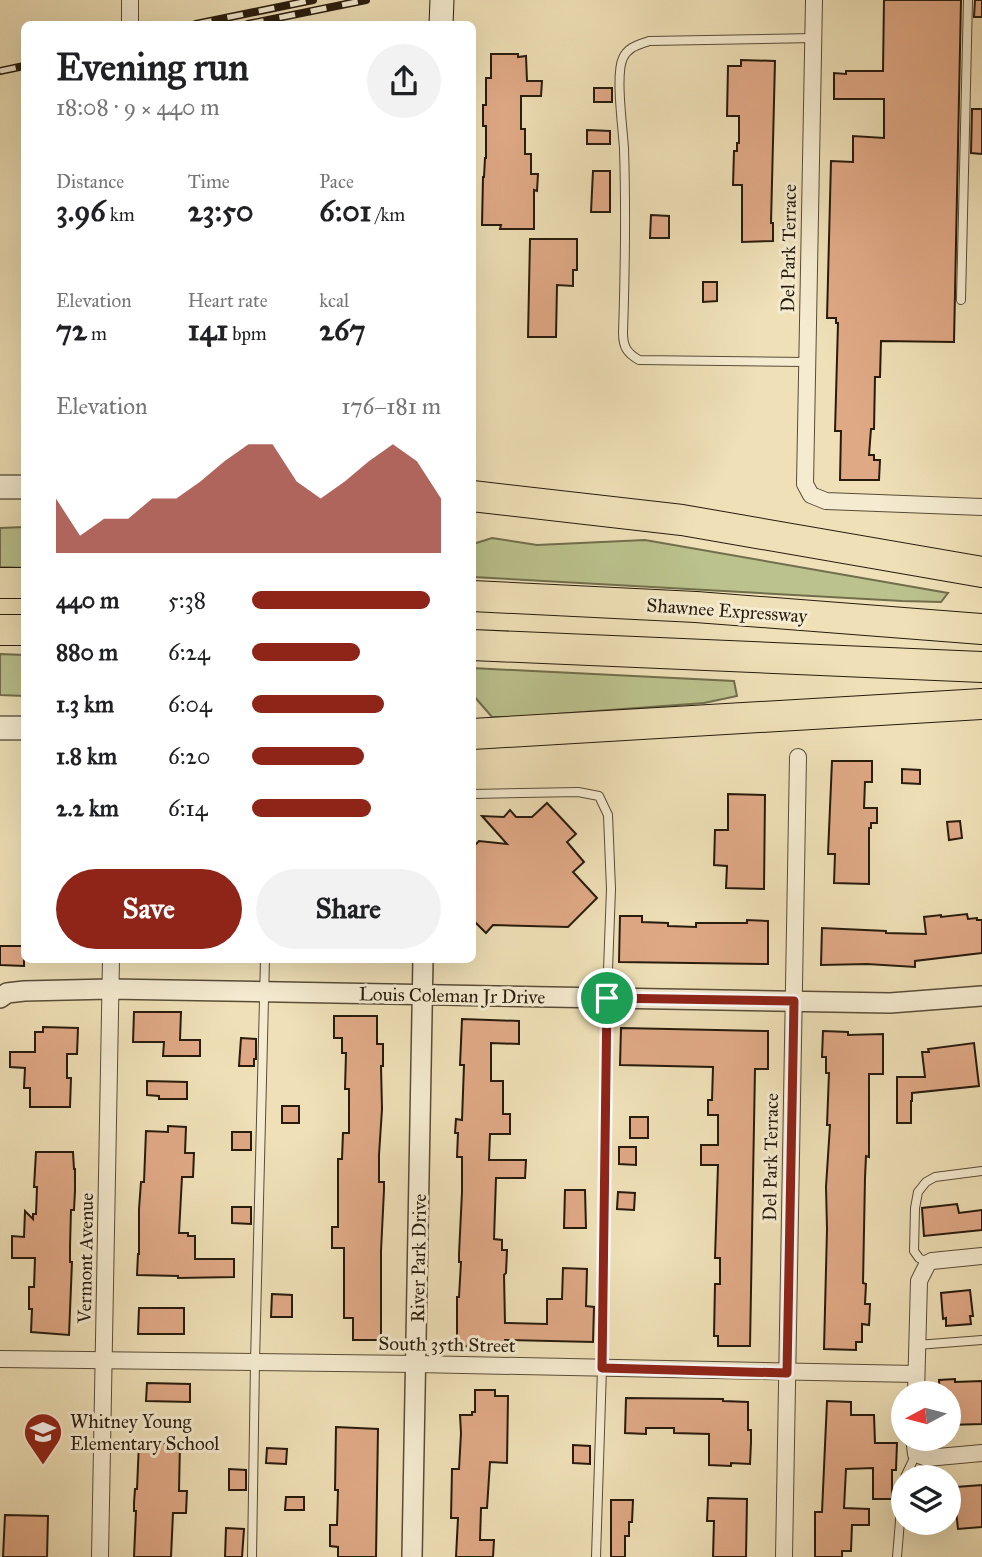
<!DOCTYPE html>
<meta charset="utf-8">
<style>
:root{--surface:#fff;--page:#f2f2f2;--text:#202124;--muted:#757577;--accent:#8f2418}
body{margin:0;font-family:"IM FELL Great Primer",serif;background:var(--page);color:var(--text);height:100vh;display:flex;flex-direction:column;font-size:26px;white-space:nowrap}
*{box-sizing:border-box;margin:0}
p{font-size:23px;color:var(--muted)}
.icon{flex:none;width:38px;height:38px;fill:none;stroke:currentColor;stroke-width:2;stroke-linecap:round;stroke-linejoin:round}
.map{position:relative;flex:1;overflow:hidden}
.panel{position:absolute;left:21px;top:21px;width:455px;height:942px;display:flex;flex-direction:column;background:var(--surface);border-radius:10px;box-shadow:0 7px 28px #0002}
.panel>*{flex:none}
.needle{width:46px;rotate:263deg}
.buttons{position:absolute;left:891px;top:1381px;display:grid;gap:14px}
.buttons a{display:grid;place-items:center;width:70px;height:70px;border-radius:50%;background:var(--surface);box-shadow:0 7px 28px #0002;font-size:35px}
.pin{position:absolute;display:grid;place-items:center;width:60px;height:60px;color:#fff;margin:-30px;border:4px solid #fff;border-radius:50%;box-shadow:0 2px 7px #0007}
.round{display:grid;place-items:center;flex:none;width:74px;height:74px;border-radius:37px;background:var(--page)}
.overview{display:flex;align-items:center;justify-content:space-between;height:119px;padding:0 35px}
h1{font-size:38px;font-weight:800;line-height:52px}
.metrics{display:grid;grid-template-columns:repeat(3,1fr);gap:10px;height:119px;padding:7px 35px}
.metrics div{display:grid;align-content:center}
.metrics b{font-size:30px;font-weight:800}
.metrics small{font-size:19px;font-weight:400}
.metrics p{font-size:19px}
.chart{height:196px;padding:14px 35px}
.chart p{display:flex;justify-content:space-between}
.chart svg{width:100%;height:126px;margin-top:7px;fill:var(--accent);opacity:.7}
.action{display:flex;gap:14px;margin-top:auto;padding:14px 35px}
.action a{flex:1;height:80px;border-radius:42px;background:var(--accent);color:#fff;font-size:28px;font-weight:800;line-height:80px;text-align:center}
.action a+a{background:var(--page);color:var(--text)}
ul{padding:0 35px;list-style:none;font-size:23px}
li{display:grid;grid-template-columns:112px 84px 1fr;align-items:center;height:52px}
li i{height:18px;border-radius:9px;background:var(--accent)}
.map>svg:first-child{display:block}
.green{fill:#bbc28d;stroke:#716e4c;stroke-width:2}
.building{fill:#e0a986;stroke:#271b0c;stroke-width:2}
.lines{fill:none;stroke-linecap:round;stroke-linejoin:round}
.service-casing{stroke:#594c37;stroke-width:10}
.minor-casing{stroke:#594c37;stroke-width:18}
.tertiary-casing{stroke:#594c37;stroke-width:22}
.secondary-casing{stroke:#271b0c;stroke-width:25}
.motorway-casing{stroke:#271b0c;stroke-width:32}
.service{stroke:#f5ebd0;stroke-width:8}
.minor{stroke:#f5ebd0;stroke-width:16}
.tertiary{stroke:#f5ebd0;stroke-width:19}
.secondary{stroke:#f5ebd0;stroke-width:23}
.motorway{stroke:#efe0b7;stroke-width:30}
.rail-casing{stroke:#271b0c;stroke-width:8}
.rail{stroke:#f5ebd0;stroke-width:5;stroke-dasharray:16;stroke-linecap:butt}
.route-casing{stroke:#fff;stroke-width:14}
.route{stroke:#8f2418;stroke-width:9}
.labels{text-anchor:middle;stroke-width:6;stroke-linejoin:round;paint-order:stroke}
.street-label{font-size:19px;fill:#271b0c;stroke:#f5ebd0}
.poi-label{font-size:19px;fill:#271b0c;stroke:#f5ebd0;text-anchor:start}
</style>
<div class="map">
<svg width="982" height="1557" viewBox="0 0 982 1557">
<rect width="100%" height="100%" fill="#efe0b7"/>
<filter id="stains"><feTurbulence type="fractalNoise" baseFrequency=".00286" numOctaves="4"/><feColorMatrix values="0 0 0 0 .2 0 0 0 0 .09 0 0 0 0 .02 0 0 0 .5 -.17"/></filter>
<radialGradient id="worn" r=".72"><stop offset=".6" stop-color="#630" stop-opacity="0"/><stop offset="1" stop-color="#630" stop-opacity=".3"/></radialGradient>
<!-- green -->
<g class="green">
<path d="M24 527V568L0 567V528Z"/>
<path d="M492 538 537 545 645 540 948 593 941 602 902 601 473 577V544Z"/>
<path d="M0 654 24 655V696L0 695Z"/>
<path d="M472 668 734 681 737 696 704 703 516 717H492L473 695Z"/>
</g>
<!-- building -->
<g class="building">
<path d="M884 0H961L954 342 881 341 880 377H875L874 429H871L869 455H874V460H880L879 480H840L841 431H835L838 323H836V318H827L831 161 853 162V136L884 138V99H834V73L846 74V71H883Z"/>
<path d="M975 0H982V17H974Z"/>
<path d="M491 54H518V57L526 56 527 81H542L541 96H521V129H525V154H531V174H538L537 191 534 190V229H500L501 225H482L483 177H484L485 158H486V126H483V105H486V78H491Z"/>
<path d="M741 60 775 61 771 223H773V241L742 242V185H733L734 151H737V143H739V116H727L728 66H741Z"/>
<rect x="594" y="88" width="18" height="14"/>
<path d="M972 109H982V154L971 153Z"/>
<path d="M587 130 610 131V144H587Z"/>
<path d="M593 171H610V212H591Z"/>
<path d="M651 215 669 216V238H650Z"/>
<path d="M530 239H577V270H573V286L557 285 556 337H528Z"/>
<path d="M703 282H717V301L703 302Z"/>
<path d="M832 761H872V782H865L864 808H877V823H871V828H869V884L834 883 835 854H828Z"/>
<path d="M902 769 920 770V784L902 783Z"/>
<path d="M728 794 765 795 764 889 726 888 727 866 714 865 715 830H728Z"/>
<path d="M547 803 576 834 567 842 584 862 573 872 597 898 568 927 493 925 486 933 472 919 473 847 479 841 507 844 482 816 504 817 510 810 516 817H532Z"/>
<path d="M960 821 962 838 949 840 947 822Z"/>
<path d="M967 914 968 919 977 918V920H982V953L915 961V967L867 964 821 965 822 928 886 931V933L926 934 924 917 941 915V917Z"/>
<path d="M620 916H642V922L668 923V926L696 927V923H747V920L768 921V964L619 962Z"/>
<path d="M0 946H24V966L0 965Z"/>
<path d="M134 1012H181L180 1040H200V1056H163L164 1042H133Z"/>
<path d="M334 1016H377V1044H383V1066H381L382 1109 379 1155V1182H384V1190L381 1251V1340H353V1318H344V1248H332V1227H338V1159H342L343 1133H349V1089H345L346 1053H342V1038H334Z"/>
<path d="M462 1019 519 1021V1044L491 1043V1081H503V1114H510V1134H490L489 1160H526L525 1178H496L494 1239 502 1240V1250H507L506 1273 504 1275 505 1323 547 1324V1299H562L563 1268 587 1269 586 1306 594 1307 593 1342 505 1340V1348L457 1346V1297H459L461 1262H459V1254L462 1192V1157H457L458 1133H455L456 1119 462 1120 464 1065H460Z"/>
<path d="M43 1027 78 1028 77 1054H67V1078H71L70 1107H30V1088H24L25 1068 10 1067V1052H35V1032H43Z"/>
<path d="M621 1028 768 1031V1069H755L750 1346H718V1336H714L715 1284H720V1258H715L718 1165H701V1145H718V1115H708V1100H712L713 1067 620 1065Z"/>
<path d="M823 1031 848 1032V1035L883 1034V1074H869V1157L866 1156 865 1178 863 1283 866 1284 865 1304H870L869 1325 862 1324V1342H856V1350L824 1349 827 1229 826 1187 830 1125H827L829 1073H826V1057H822Z"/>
<path d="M241 1038 256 1039V1059H254V1066H239Z"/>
<path d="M974 1043 979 1086 912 1093V1101H911V1123H897V1077H925L922 1052H929L928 1049Z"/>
<path d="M147 1081 187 1082V1099H159V1096L147 1095Z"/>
<rect x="282" y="1106" width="17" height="17"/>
<rect x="630" y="1117" width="18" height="21"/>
<path d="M168 1126 186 1127 185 1153H194L193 1177H182L179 1233H188V1236H195V1259H234V1277L178 1278V1276L137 1275 138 1254H139V1209L141 1182H144L146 1131 168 1132Z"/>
<rect x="232" y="1132" width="19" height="18"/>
<path d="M619 1147H636V1165L619 1164Z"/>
<path d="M36 1152H73L74 1169H75V1191L74 1210H71L70 1247V1262H72L69 1335 31 1332 32 1309H29V1287H34L35 1258H12V1236L24 1237 25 1211 33 1219V1214H36L37 1187H34Z"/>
<path d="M565 1190H585L586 1228H564Z"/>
<path d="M618 1192 635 1193 634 1210 617 1209Z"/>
<path d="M957 1204 959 1213 982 1210V1230L924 1236 922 1208Z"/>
<path d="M232 1207H251V1224L232 1223Z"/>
<path d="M970 1290 973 1316H970L971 1324 946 1326V1318L943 1319 941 1293Z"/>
<path d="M272 1294 292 1295V1317H271Z"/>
<path d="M139 1308H184V1334H138Z"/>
<path d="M955 1379V1382L982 1381V1424L948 1425V1393H940L939 1380Z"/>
<path d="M147 1383 190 1384V1402L146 1401Z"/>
<path d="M475 1390H495V1396H508L507 1463 490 1462 487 1508H481L480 1540H494L493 1557H456L458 1518H451L452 1469H459L461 1433 460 1415H472V1412H475Z"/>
<path d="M626 1398 723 1399V1401L748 1402V1430H751V1442L750 1464 731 1463V1466L709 1465V1434L674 1433V1428H646V1434L625 1433Z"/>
<path d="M827 1401 851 1402V1415H874L875 1443H897L896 1470H892V1499H873V1468L846 1469 844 1508 869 1509V1525H852L851 1551H842V1557H815V1512H822Z"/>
<path d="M336 1427 378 1429 376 1557H338V1547L330 1546V1525H337L338 1490H335Z"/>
<path d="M139 1442 180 1444 179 1491H187L186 1513H173L171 1557H134L136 1511H134V1503L135 1489H137Z"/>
<path d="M573 1445 590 1446V1464L573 1463Z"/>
<path d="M267 1448 287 1449 286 1464 266 1463Z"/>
<path d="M229 1469 246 1470V1490H229Z"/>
<path d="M982 1485V1527L958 1529 954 1492H956V1487Z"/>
<path d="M286 1497H304V1510H285Z"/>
<path d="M708 1498 747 1499 746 1557H713L714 1521H707Z"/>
<path d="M611 1500H633L632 1522H629V1536H625V1557H611Z"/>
<path d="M5 1515 48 1516 47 1557H3Z"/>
<path d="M226 1528 244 1529 242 1557H225Z"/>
</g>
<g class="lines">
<!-- service casing -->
<g class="service-casing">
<g id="service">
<path d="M961 300 968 0"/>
<path d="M806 362 639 360C627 353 623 347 623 333 625 272 626 210 624 149 623 129 615 74 623 58 628 47 638 45 649 41L813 38"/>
<path d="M472 794 578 792 599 796 608 815 611 889 607 997 602 1368 596 1557"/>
<path d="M928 1263 919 1258 914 1251 915 1208 918 1192 926 1182 935 1177 982 1171"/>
<path d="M917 1345 982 1340"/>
<path d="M905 1477 916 1454"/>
<path d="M252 1557 255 1362 265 959"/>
<path d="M897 1557 903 1484"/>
</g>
</g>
<!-- minor casing -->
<g class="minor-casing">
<g id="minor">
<path d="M814 0 805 484 811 495 826 501 982 507"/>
<path d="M130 24V0"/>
<path d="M0 1359 416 1364 916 1374"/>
<path d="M916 1393 919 1281 928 1263 932 1261 982 1256"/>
<path d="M914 1438 916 1454 927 1458 982 1453"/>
<path d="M100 1557 111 959"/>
<path d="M784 1557 798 757"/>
</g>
</g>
<!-- tertiary casing -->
<g class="tertiary-casing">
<g id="tertiary">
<path d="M0 998 7 993 24 991 110 989 890 1003 982 996"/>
<path d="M412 1557 423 959"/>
</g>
</g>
<!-- secondary casing -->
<g class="secondary-casing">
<g id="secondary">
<path d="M441 24 442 0"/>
<path d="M0 487H24"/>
<path d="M0 728H24"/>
</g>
</g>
<!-- motorway casing -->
<g class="motorway-casing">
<g id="motorway">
<path d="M472 496 682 520 982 572"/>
<path d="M0 583H24"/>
<path d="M472 596 696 607 982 629"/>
<path d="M0 630H24"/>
<path d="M472 645 982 667"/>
<path d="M472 734 982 704"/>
</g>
</g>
<!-- service -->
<use href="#service" class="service"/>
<!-- minor -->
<use href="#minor" class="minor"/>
<!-- tertiary -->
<use href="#tertiary" class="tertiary"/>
<!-- secondary -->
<use href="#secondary" class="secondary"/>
<!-- motorway -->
<use href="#motorway" class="motorway"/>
<!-- rail casing -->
<g class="rail-casing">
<g id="rail">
<path d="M196 24 313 0"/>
<path d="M248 24 366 0"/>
<path d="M0 71 24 66"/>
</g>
</g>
<!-- rail -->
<use href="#rail" class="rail"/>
</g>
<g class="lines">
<!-- route casing -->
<g class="route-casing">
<path id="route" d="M607 998 794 1001 787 1373 602 1368Z"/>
</g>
<!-- route -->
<use href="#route" class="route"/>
</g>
<!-- icons -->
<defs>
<g id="school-pin" transform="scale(2.0125)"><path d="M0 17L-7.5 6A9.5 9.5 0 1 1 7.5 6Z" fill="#8f2418" stroke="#f5ebd0"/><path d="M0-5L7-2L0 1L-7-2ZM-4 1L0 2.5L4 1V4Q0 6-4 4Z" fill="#fff"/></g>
</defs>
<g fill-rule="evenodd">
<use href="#school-pin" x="43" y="1432"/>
</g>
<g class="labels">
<!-- street labels -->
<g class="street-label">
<text transform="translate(788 248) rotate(-89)" y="7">Del Park Terrace</text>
<text transform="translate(727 610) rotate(4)" y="7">Shawnee Expressway</text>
<text transform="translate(452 995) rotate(1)" y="7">Louis Coleman Jr Drive</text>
<text transform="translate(770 1157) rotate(-89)" y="7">Del Park Terrace</text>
<text transform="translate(85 1258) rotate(-89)" y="7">Vermont Avenue</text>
<text transform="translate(418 1258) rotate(-89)" y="7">River Park Drive</text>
<text transform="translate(447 1344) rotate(1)" y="7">South 35th Street</text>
</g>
<!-- poi labels -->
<g class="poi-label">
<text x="70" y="1428">Whitney Young<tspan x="70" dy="22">Elementary School</tspan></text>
</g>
</g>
<rect width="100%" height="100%" filter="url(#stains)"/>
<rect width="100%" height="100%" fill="url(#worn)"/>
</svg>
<div class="buttons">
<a><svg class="needle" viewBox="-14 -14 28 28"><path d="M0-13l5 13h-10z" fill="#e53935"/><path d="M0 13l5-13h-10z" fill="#757577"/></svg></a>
<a><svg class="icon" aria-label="layers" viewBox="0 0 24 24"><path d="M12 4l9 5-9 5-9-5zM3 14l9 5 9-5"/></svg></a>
</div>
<div class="pin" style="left:607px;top:998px;background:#1e9e55"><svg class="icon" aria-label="arrive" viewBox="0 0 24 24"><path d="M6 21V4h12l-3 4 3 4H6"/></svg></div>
<section class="panel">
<div class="overview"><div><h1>Evening run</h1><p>18:08 · 9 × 440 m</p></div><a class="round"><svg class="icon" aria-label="share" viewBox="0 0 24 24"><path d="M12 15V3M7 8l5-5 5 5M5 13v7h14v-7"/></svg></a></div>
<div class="metrics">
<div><p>Distance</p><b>3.96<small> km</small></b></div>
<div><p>Time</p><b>23:50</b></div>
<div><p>Pace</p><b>6:01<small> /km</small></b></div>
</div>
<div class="metrics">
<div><p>Elevation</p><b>72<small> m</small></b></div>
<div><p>Heart rate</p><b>141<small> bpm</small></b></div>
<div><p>kcal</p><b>267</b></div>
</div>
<div class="chart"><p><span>Elevation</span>176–181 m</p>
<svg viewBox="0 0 160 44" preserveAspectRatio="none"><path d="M0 44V25L10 38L20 32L30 32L40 25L50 25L60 19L70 12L80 6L90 6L100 19L110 25L120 19L130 12L140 6L150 12L160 25V44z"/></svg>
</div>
<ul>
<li><b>440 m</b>5:38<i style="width:94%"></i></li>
<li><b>880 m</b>6:24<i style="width:57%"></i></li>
<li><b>1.3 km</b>6:04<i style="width:70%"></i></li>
<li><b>1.8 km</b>6:20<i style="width:59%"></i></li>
<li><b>2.2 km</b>6:14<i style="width:63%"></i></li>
</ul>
<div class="action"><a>Save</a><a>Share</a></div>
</section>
</div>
